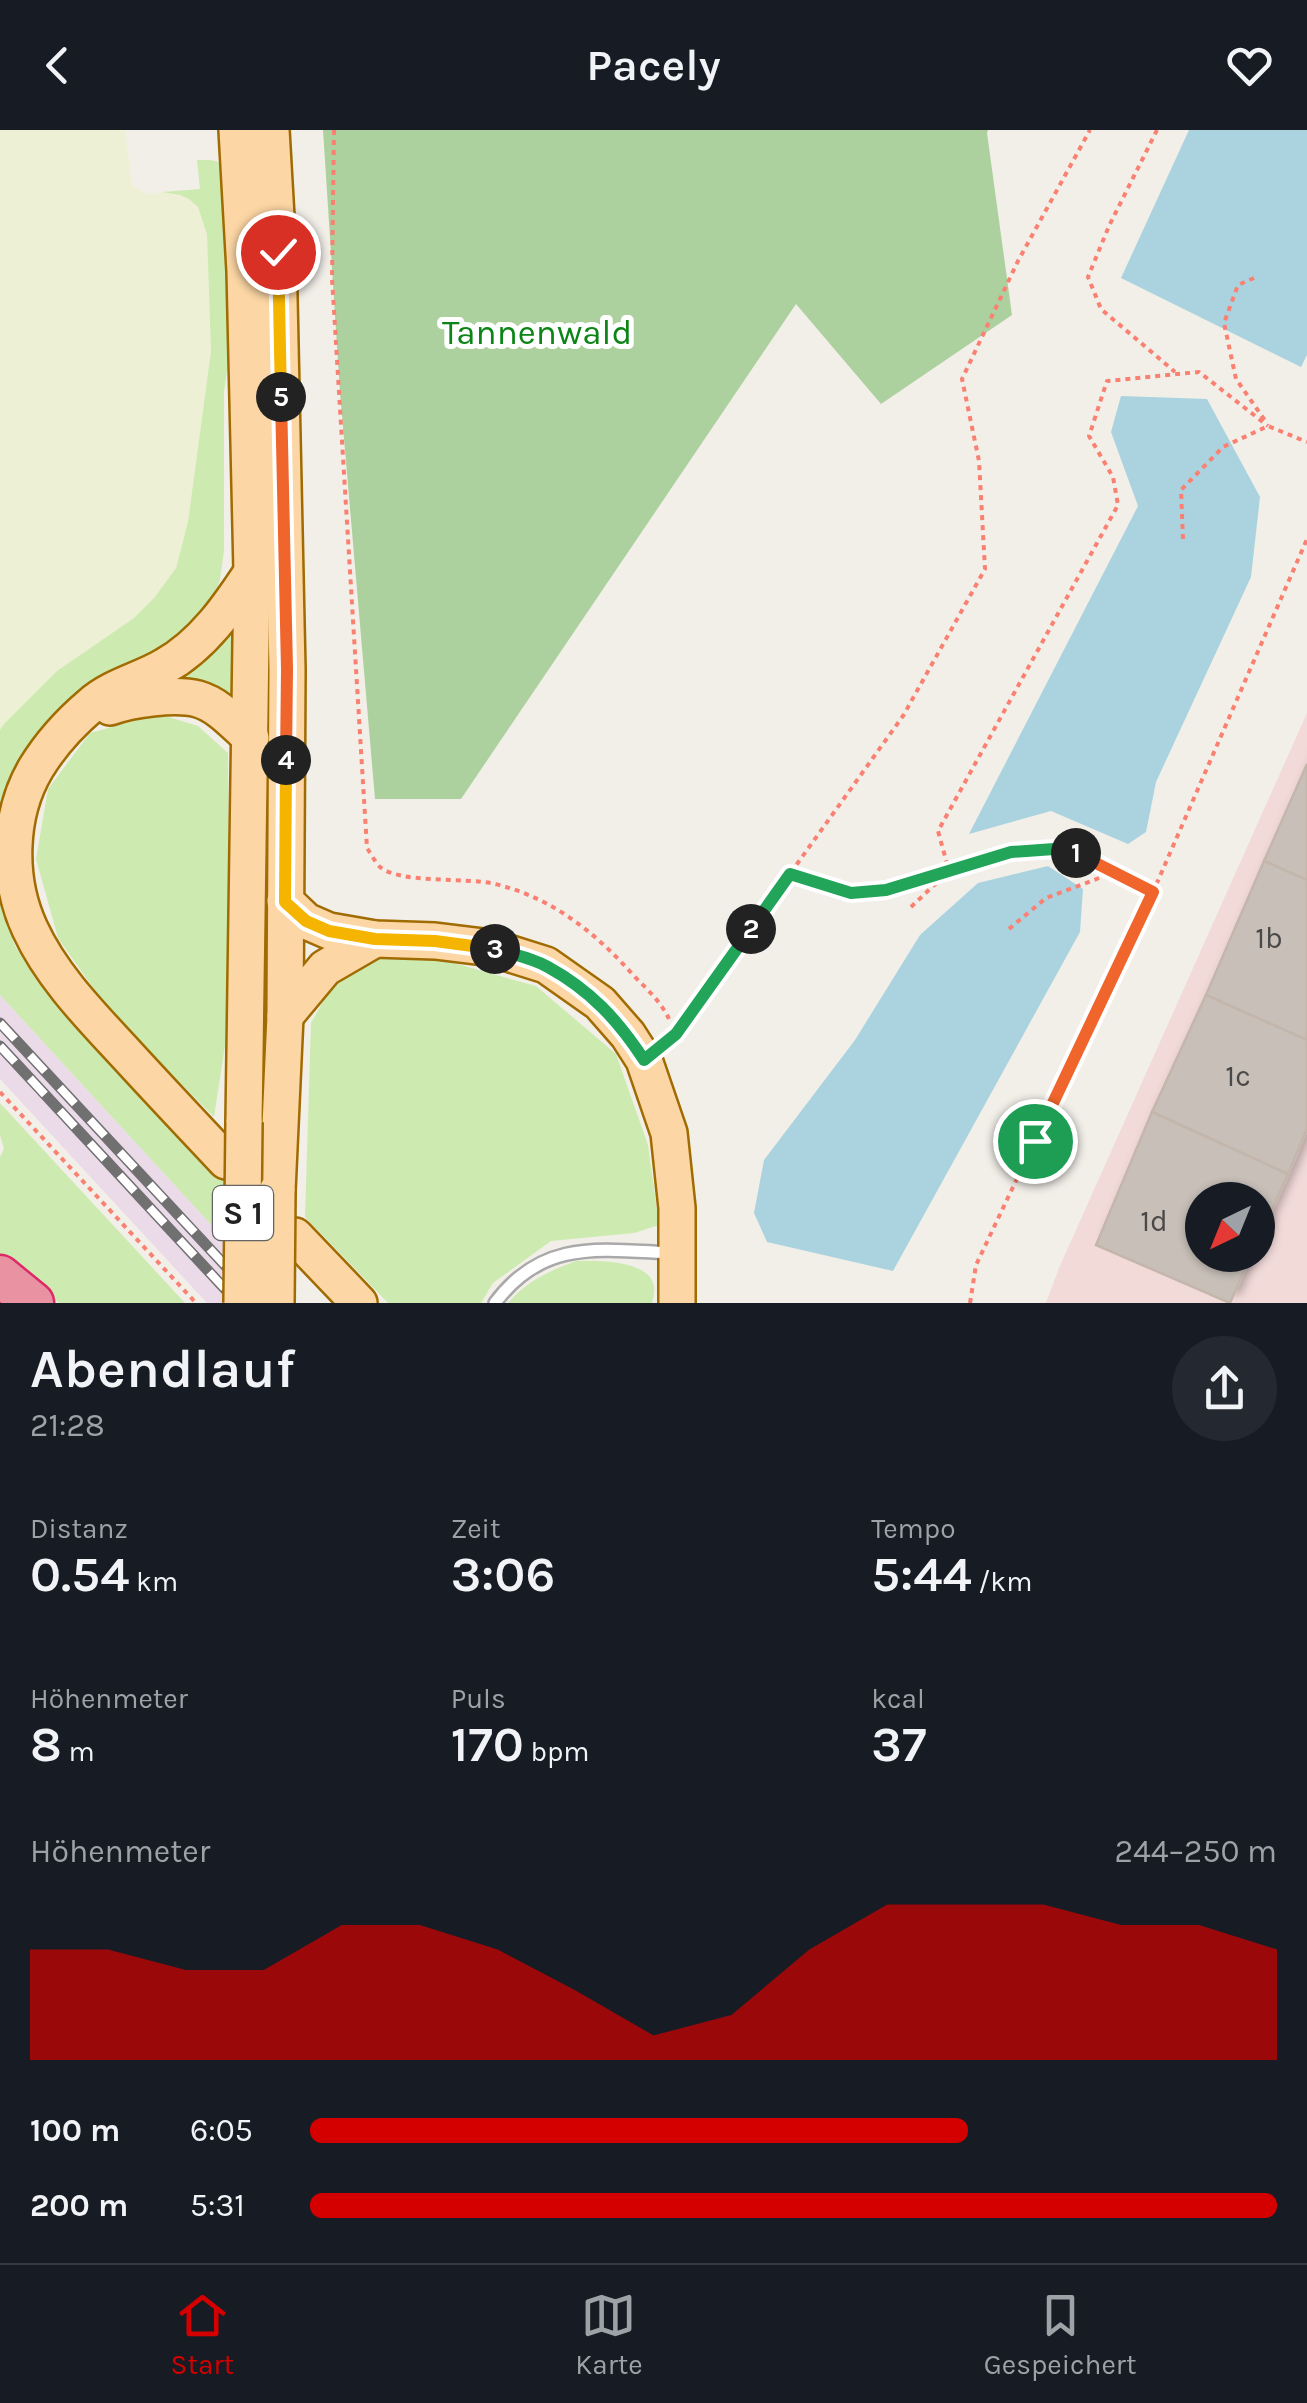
<!DOCTYPE html>
<html lang="de">
<meta charset="utf-8">
<style>
:root{--surface:#171b24;--page:#242831;--text:#f1f3f6;--muted:#9ea1a6;--line:#363941;--accent:#d40000}
body{margin:0;font-family:Karla,sans-serif;background:var(--page);color:var(--text);height:100vh;display:flex;flex-direction:column;font-size:38px;white-space:nowrap}
*{box-sizing:border-box;margin:0}
p{font-size:32px;color:var(--muted)}
.icon{flex:none;width:55px;height:55px;fill:none;stroke:currentColor;stroke-width:2;stroke-linecap:round;stroke-linejoin:round}
.map{position:relative;height:1173px;overflow:hidden}
.side{display:flex;flex-direction:column;background:var(--surface);flex:1}
.side>*{flex:none}
.needle{width:65px;rotate:223deg}
.fabs{position:absolute;left:1185px;top:1052px;display:grid;gap:20px}
.fabs a{display:grid;place-items:center;width:90px;height:90px;border-radius:50%;background:var(--surface);box-shadow:0 2px 8px #0004;font-size:50px}
.pin{position:absolute;display:grid;place-items:center;width:85px;height:85px;color:#fff;margin:-42px;border:5px solid #fff;border-radius:50%;box-shadow:0 2px 10px #0007}
.km{position:absolute;width:50px;height:50px;margin:-25px;border-radius:50%;background:#222;color:#fff;font-size:28px;line-height:50px;text-align:center}
.round{display:grid;place-items:center;flex:none;width:105px;height:105px;border-radius:52px;background:var(--page)}
.summary{display:flex;align-items:center;justify-content:space-between;height:170px;padding:0 30px}
h1{font-size:55px;font-weight:600;line-height:75px}
.metrics{display:grid;grid-template-columns:repeat(3,1fr);gap:15px;height:170px;padding:10px 30px}
.metrics div{display:grid;align-content:center}
.metrics b{font-size:50px;font-weight:600}
.metrics small{font-size:28px;font-weight:400}
.metrics p{font-size:28px}
.chart{height:280px;padding:20px 30px}
.chart p{display:flex;justify-content:space-between}
.chart svg{width:100%;height:180px;margin-top:10px;fill:var(--accent);opacity:.7}
ul{padding:0 30px;list-style:none;font-size:32px}
li{display:grid;grid-template-columns:160px 120px 1fr;align-items:center;height:75px}
li i{height:25px;border-radius:12px;background:var(--accent)}
header{display:flex;justify-content:space-between;align-items:center;height:130px;padding:0 30px;background:var(--surface);font-size:45px;font-weight:600}
.tab-bar{display:flex;justify-content:space-around;align-items:center;height:140px;border-top:2px solid var(--line);background:var(--surface);font-size:28px;color:var(--muted)}
.tab-bar a{display:grid;justify-items:center;gap:5px}
.tab-bar .active{color:var(--accent)}
.map>svg:first-child{display:block}
.commercial{fill:#f2dad9;fill-rule:evenodd}
.industrial{fill:#ebdbe8}
.farmland{fill:#eef0d5}
.grass{fill:#cdebb0}
.forest{fill:#add19e}
.water{fill:#aad3df}
.building{fill:#c7bfb8;stroke:#c4b6ab;stroke-width:2.5;filter:url(#shadow)}
.lines{fill:none;stroke-linecap:round;stroke-linejoin:round}
.service-casing{stroke:#a9a9a9;stroke-width:16}
.primary-casing{stroke:#a06b00;stroke-width:40}
.motorway-casing{stroke:#dc2a67;stroke-width:45}
.path{stroke:#fa8072;stroke-width:4;stroke-dasharray:5 5;stroke-linecap:butt}
.service{stroke:#fff;stroke-width:11}
.primary{stroke:#fcd6a4;stroke-width:35}
.motorway{stroke:#e892a2;stroke-width:40}
.rail-casing{stroke:#707070;stroke-width:11}
.rail{stroke:#fff;stroke-width:8;stroke-dasharray:22;stroke-linecap:butt}
.primary-bridge-casing{stroke:#a06b00;stroke-width:40;stroke-linecap:butt}
.primary-bridge{stroke:#fcd6a4;stroke-width:35}
.split-1-casing{stroke:#fff;stroke-width:20}
.split-2-casing{stroke:#fff;stroke-width:20}
.split-3-casing{stroke:#fff;stroke-width:20}
.split-4-casing{stroke:#fff;stroke-width:20}
.split-5-casing{stroke:#fff;stroke-width:20}
.split-6-casing{stroke:#fff;stroke-width:20}
.split-1{stroke:#f0652b;stroke-width:12}
.split-2{stroke:#22a559;stroke-width:12}
.split-3{stroke:#22a559;stroke-width:12}
.split-4{stroke:#f5b400;stroke-width:12}
.split-5{stroke:#f0652b;stroke-width:12}
.split-6{stroke:#f5b400;stroke-width:12}
.labels{text-anchor:middle;stroke-width:10;stroke-linejoin:round;paint-order:stroke}
.number-label{font-size:30px;fill:#4b4948}
.shield{fill:#fff;stroke:#646464;stroke-width:2.5}
.shield-label{font-size:32px;font-weight:bold;fill:#222}
.park-label{font-size:35px;fill:#0c8416;stroke:#fff}
</style>
<header><svg class="icon" aria-label="back" viewBox="0 0 24 24"><path d="M15 5l-7 7 7 7"/></svg>Pacely<svg class="icon" aria-label="heart" viewBox="0 0 24 24"><path d="M12 20l-8-8c-3-5 5-10 8-4 3-6 11-1 8 4z"/></svg></header>
<div class="map">
<svg width="1307" height="1173" viewBox="0 0 1307 1173">
<defs>
<filter id="shadow"><feDropShadow dx="9" dy="-9" stdDeviation="5" flood-color="#0004"/></filter>
</defs>
<rect width="100%" height="100%" fill="#f2efe9"/>
<!-- commercial -->
<path class="commercial" d="M1307 583V1173H1046L1059 1138ZM1202 1070H1258V1125H1202Z"/>
<!-- industrial -->
<path class="industrial" d="M0 865 283 1173H207L0 949Z"/>
<!-- farmland -->
<path class="farmland" d="M0 0H125L132 55 147 64 162 62 180 65 189 69 198 77 204 89 207 104 211 221 188 392 176 438 155 467 134 488 57 541 0 600Z"/>
<!-- grass -->
<g class="grass">
<path d="M197 30C211 30 219 28 226 41L231 213 224 262V421L220 450 214 466 202 485 178 511 72 569 54 584 31 610 16 635 0 676V600L4 594 57 541 134 488 155 467 176 438 188 392 211 221 207 104 198 77 189 69 180 65 162 62 200 59Z"/>
<path d="M234 489 236 576 180 547Z"/>
<path d="M159 584 198 596 228 623 229 890 214 987 110 882 58 808 36 729 48 659 90 603Z"/>
<path d="M0 773 15 816 32 842 59 874 227 1055 226 1111 0 865Z"/>
<path d="M381 825 454 833 536 856 616 924 648 1015 659 1095 634 1103 551 1111 493 1153 481 1173H388L305 1087 311 893 334 852Z"/>
<path d="M0 973 185 1173H59L0 1125V1027L4 1019 0 1005Z"/>
<path d="M576 1131C596 1130 651 1130 654 1157 655 1160 653 1170 652 1173H508C527 1151 549 1141 576 1131Z"/>
</g>
<!-- forest -->
<path class="forest" d="M323 0H988L987 3 1012 185 881 274 796 174 461 669H375L340 262Z"/>
<!-- water -->
<g class="water">
<path d="M1189 0H1307V225L1301 237 1121 148Z"/>
<path d="M1121 266 1207 269 1260 367 1251 447 1156 652 1146 702 1128 714 1051 681 969 704 1138 376 1111 302Z"/>
<path d="M1048 736 1083 759 1080 802 893 1141 767 1112 754 1083 764 1030 855 910 920 805 978 753Z"/>
</g>
<!-- building -->
<g class="building">
<path d="M1307 634V750L1264 731Z"/>
<path d="M1264 731 1307 750V910L1206 865Z"/>
<path d="M1206 865 1307 910V999L1288 1044 1152 982Z"/>
<path d="M1152 982 1288 1044 1258 1111V1070H1202V1125H1251L1230 1173 1096 1115Z"/>
</g>
<g class="lines">
<!-- service casing -->
<g class="service-casing">
<g id="service">
<path d="M647 927 676 904"/>
<path d="M495 1173C543 1108 602 1120 673 1123"/>
</g>
</g>
<!-- primary casing -->
<g class="primary-casing">
<g id="primary">
<path d="M237 0 245 141 252 442 244 992"/>
<path d="M271 0 278 122 287 539 285 886 277 1061"/>
<path d="M110 577C131 569 176 563 198 569 219 575 235 594 251 608"/>
<path d="M285 771 306 791 329 801 375 809 435 811 492 818 546 835 600 873 628 905 644 930 669 1003 677 1078V1173"/>
<path d="M285 886 325 838 375 809"/>
<path d="M226 1031C193 996 160 961 127 925 92 887 52 847 30 799 7 750 8 685 36 638 50 615 71 592 91 575 112 556 142 550 165 536 203 515 229 477 252 442"/>
<path d="M295 1106 359 1173"/>
</g>
</g>
<!-- motorway casing -->
<g class="motorway-casing">
<path id="motorway" d="M0 1146 33 1173"/>
</g>
<!-- path -->
<g class="path">
<path d="M334 0 332 148 367 718C371 724 375 732 380 737 400 754 466 747 495 754 553 768 596 803 635 847 648 860 661 872 669 889"/>
<path d="M1157 0 1109 96 1088 147 1101 179 1175 242"/>
<path d="M1254 148 1238 155 1224 193 1236 249 1266 292"/>
<path d="M1183 409 1181 360 1223 317 1268 296 1307 312"/>
<path d="M791 744 851 763 886 760 949 741 938 701 1118 375 1113 347 1089 306 1107 251 1199 242 1268 296"/>
<path d="M911 777 949 741 1011 722 1068 718 1153 762"/>
<path d="M1009 799 1046 768 1115 742"/>
<path d="M686 889 903 586 985 439 979 331 962 249 1018 131 1090 0"/>
<path d="M0 962 196 1173"/>
<path d="M970 1173 976 1135 1153 762 1307 409"/>
</g>
<!-- service -->
<use href="#service" class="service"/>
<!-- primary -->
<use href="#primary" class="primary"/>
<!-- motorway -->
<use href="#motorway" class="motorway"/>
<!-- rail casing -->
<g class="rail-casing">
<g id="rail">
<path d="M0 893 260 1173"/>
<path d="M0 916 238 1173"/>
</g>
</g>
<!-- rail -->
<use href="#rail" class="rail"/>
<!-- primary-bridge casing -->
<g class="primary-bridge-casing">
<g id="primary-bridge">
<path d="M242 1173 244 992"/>
<path d="M276 1173 277 1061"/>
</g>
</g>
<!-- primary-bridge -->
<use href="#primary-bridge" class="primary-bridge"/>
</g>
<g class="lines">
<!-- split-1 casing -->
<g class="split-1-casing">
<path id="split-1" d="M1035 1011 1153 762 1076 723"/>
</g>
<!-- split-2 casing -->
<g class="split-2-casing">
<path id="split-2" d="M751 799 790 744 851 763 886 760 1011 722 1068 718 1076 723"/>
</g>
<!-- split-3 casing -->
<g class="split-3-casing">
<path id="split-3" d="M495 819C512 824 532 828 548 837 590 860 618 890 644 930L676 904 751 799"/>
</g>
<!-- split-4 casing -->
<g class="split-4-casing">
<path id="split-4" d="M286 630 285 772 306 791 329 801 375 809 435 811 495 819"/>
</g>
<!-- split-5 casing -->
<g class="split-5-casing">
<path id="split-5" d="M281 267 287 539 286 630"/>
</g>
<!-- split-6 casing -->
<g class="split-6-casing">
<path id="split-6" d="M278 122 281 267"/>
</g>
<!-- split-1 -->
<use href="#split-1" class="split-1"/>
<!-- split-2 -->
<use href="#split-2" class="split-2"/>
<!-- split-3 -->
<use href="#split-3" class="split-3"/>
<!-- split-4 -->
<use href="#split-4" class="split-4"/>
<!-- split-5 -->
<use href="#split-5" class="split-5"/>
<!-- split-6 -->
<use href="#split-6" class="split-6"/>
</g>
<g class="labels">
<!-- number labels -->
<g class="number-label">
<text x="1269" y="818">1b</text>
<text x="1238" y="956">1c</text>
<text x="1154" y="1101">1d</text>
</g>
<!-- shield labels -->
<rect class="shield" x="213" y="1056" width="60" height="54" rx="8"/>
<g class="shield-label">
<text x="243" y="1094">S 1</text>
</g>
<!-- park labels -->
<g class="park-label">
<text x="537" y="214">Tannenwald</text>
</g>
</g>
</svg>
<div class="fabs">
<a><svg class="needle" viewBox="-14 -14 28 28"><path d="M0-13l5 13h-10z" fill="#e53935"/><path d="M0 13l5-13h-10z" fill="#9ea1a6"/></svg></a>
</div>
<div class="pin" style="left:1035px;top:1011px;background:#1e9e55"><svg class="icon" aria-label="arrive" viewBox="0 0 24 24"><path d="M6 21V4h12l-3 4 3 4H6"/></svg></div>
<div class="pin" style="left:278px;top:122px;background:#d93025"><svg class="icon" aria-label="check" viewBox="0 0 24 24"><path d="M5 12l5 5 9-10"/></svg></div>
<b class="km" style="left:1076px;top:723px">1</b>
<b class="km" style="left:751px;top:799px">2</b>
<b class="km" style="left:495px;top:819px">3</b>
<b class="km" style="left:286px;top:630px">4</b>
<b class="km" style="left:281px;top:267px">5</b>
</div>
<section class="side">
<div class="summary"><div><h1>Abendlauf</h1><p>21:28</p></div><a class="round"><svg class="icon" aria-label="share" viewBox="0 0 24 24"><path d="M12 15V3M7 8l5-5 5 5M5 13v7h14v-7"/></svg></a></div>
<div class="metrics">
<div><p>Distanz</p><b>0.54<small> km</small></b></div>
<div><p>Zeit</p><b>3:06</b></div>
<div><p>Tempo</p><b>5:44<small> /km</small></b></div>
</div>
<div class="metrics">
<div><p>Höhenmeter</p><b>8<small> m</small></b></div>
<div><p>Puls</p><b>170<small> bpm</small></b></div>
<div><p>kcal</p><b>37</b></div>
</div>
<div class="chart"><p><span>Höhenmeter</span>244–250 m</p>
<svg viewBox="0 0 160 44" preserveAspectRatio="none"><path d="M0 44V17L10 17L20 22L30 22L40 11L50 11L60 17L70 27L80 38L90 33L100 17L110 6L120 6L130 6L140 11L150 11L160 17V44z"/></svg>
</div>
<ul>
<li><b>100 m</b>6:05<i style="width:68%"></i></li>
<li><b>200 m</b>5:31<i style="width:100%"></i></li>
</ul>
</section>
<nav class="tab-bar">
<a class="active"><svg class="icon" aria-label="home" viewBox="0 0 24 24"><path d="M3 11l9-7 9 7M6 9v11h12V9"/></svg>Start</a>
<a><svg class="icon" aria-label="map" viewBox="0 0 24 24"><path d="M3 6l6-2 6 2 6-2v14l-6 2-6-2-6 2zM9 4v14M15 6v14"/></svg>Karte</a>
<a><svg class="icon" aria-label="saved" viewBox="0 0 24 24"><path d="M7 4h10v16l-5-4-5 4z"/></svg>Gespeichert</a>
</nav>
